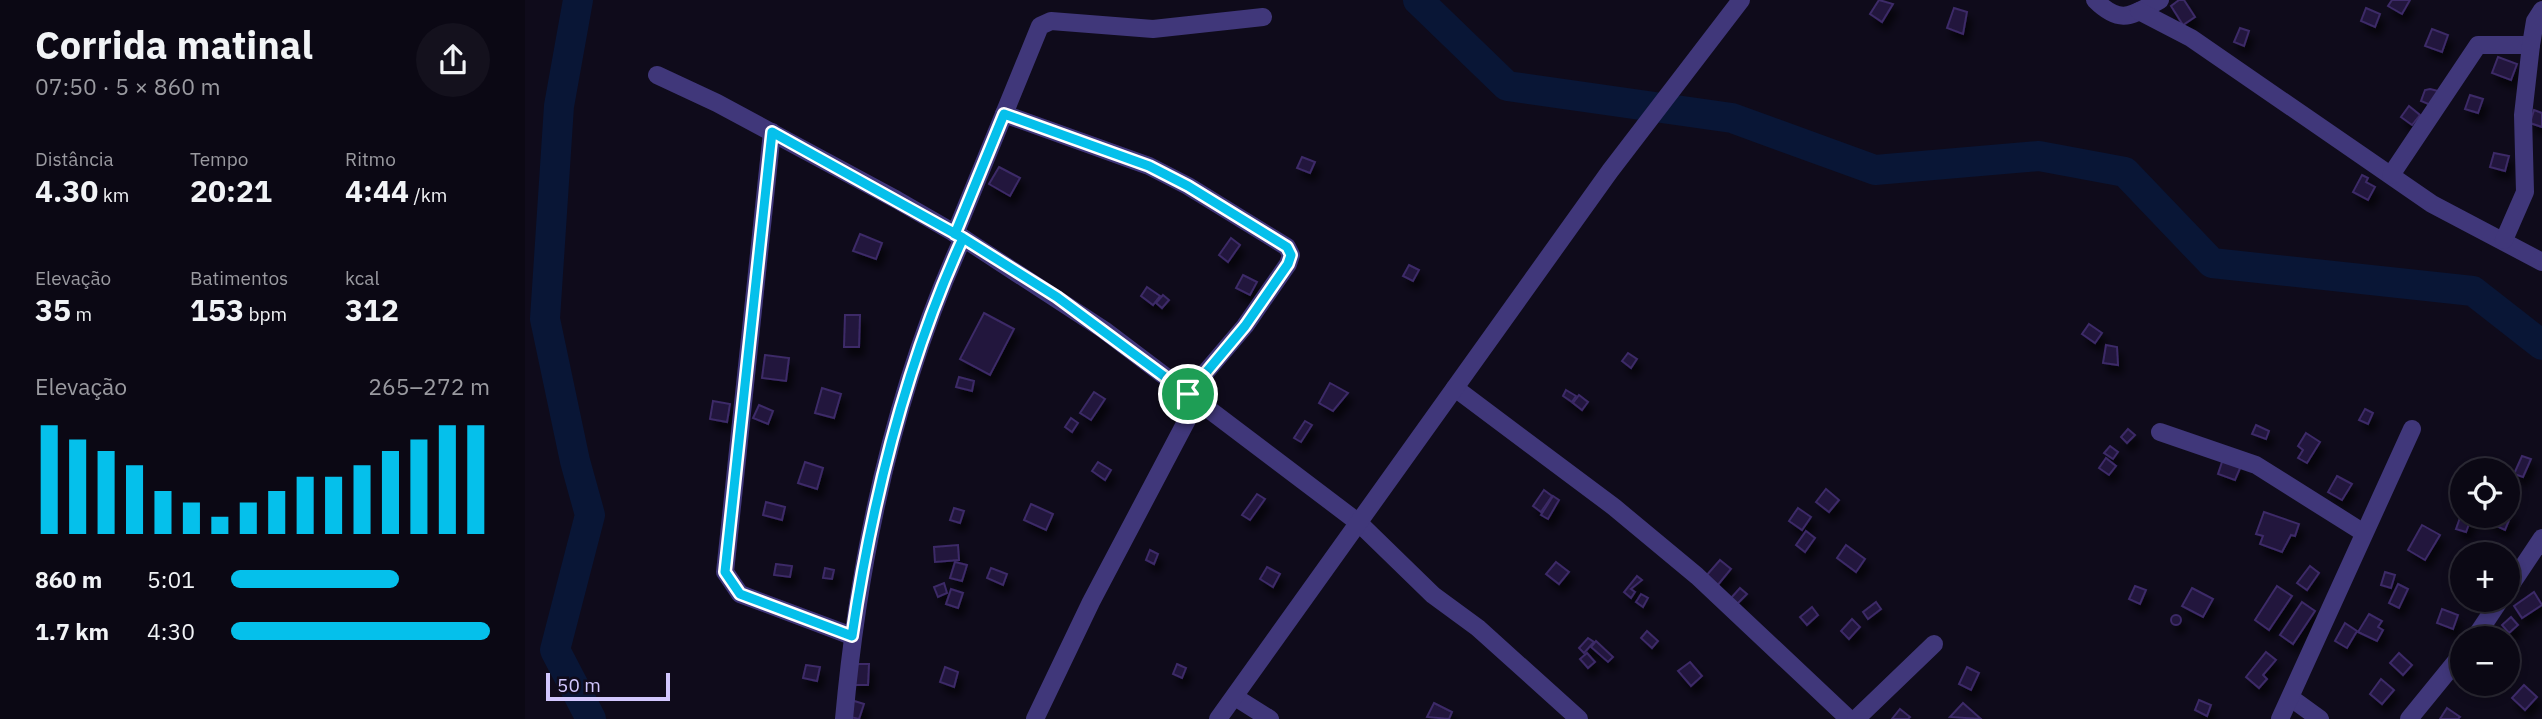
<!DOCTYPE html>
<html lang="pt">
<meta charset="utf-8">
<style>
:root{--surface:#0b0814;--page:#14111d;--text:#f1f3f6;--muted:#9a9aa0;--line:#2b2934;--accent:#05c0eb}
body{margin:0;font-family:"IBM Plex Sans",sans-serif;background:var(--page);color:var(--text);height:100vh;display:flex;flex-direction:column;font-size:26px;white-space:nowrap}
*{box-sizing:border-box;margin:0}
p{font-size:23px;color:var(--muted)}
.icon{flex:none;width:38px;height:38px;fill:none;stroke:currentColor;stroke-width:2;stroke-linecap:round;stroke-linejoin:round}
.map{position:relative;flex:1;overflow:hidden}
.sheet{display:flex;flex-direction:column;background:var(--surface);width:525px}
.sheet>*{flex:none}
.fabs{position:absolute;left:1925px;top:458px;display:grid;gap:14px}
.fabs a{display:grid;place-items:center;width:70px;height:70px;border-radius:50%;background:var(--surface);box-shadow:0 4px 10px #0003,0 0 0 2px var(--line);font-size:35px}
.scale{position:absolute;left:21px;bottom:18px;width:124px;box-sizing:border-box;padding-left:7px;border:4px solid #d2c7fe;border-top:0;font-size:19px;line-height:24px;white-space:nowrap;color:#d2c7fe;-webkit-text-stroke:5px #0f0b1b;paint-order:stroke}
.pin{position:absolute;display:grid;place-items:center;width:60px;height:60px;color:#fff;margin:-30px;border:4px solid #fff;border-radius:50%;box-shadow:0 2px 7px #0007}
.round{display:grid;place-items:center;flex:none;width:74px;height:74px;border-radius:37px;background:var(--page)}
.headline{display:flex;align-items:center;justify-content:space-between;height:119px;padding:0 35px}
h1{font-size:38px;font-weight:700;line-height:52px}
.metrics{display:grid;grid-template-columns:repeat(3,1fr);gap:10px;height:119px;padding:7px 35px}
.metrics div{display:grid;align-content:center}
.metrics b{font-size:30px;font-weight:700}
.metrics small{font-size:19px;font-weight:400}
.metrics p{font-size:19px}
.chart{height:196px;padding:14px 35px}
.chart p{display:flex;justify-content:space-between}
.chart svg{width:100%;height:126px;margin-top:7px;stroke:var(--accent);stroke-width:6}
ul{padding:0 35px;list-style:none;font-size:23px}
li{display:grid;grid-template-columns:112px 84px 1fr;align-items:center;height:52px}
li i{height:18px;border-radius:9px;background:var(--accent)}
main{display:flex;flex:1;min-height:0}
.map>svg:first-child{display:block}
.lines{fill:none;stroke-linecap:round;stroke-linejoin:round}
.river{stroke:#091636;stroke-width:30}
.building{fill:#22183c;stroke:#3c2a67;stroke-width:2;filter:url(#shadow)}
.minor{stroke:#40377a;stroke-width:18}
.route-casing{stroke:#fff;stroke-width:14}
.route{stroke:#05c0eb;stroke-width:9}
</style>
<main>
<section class="sheet">
<div class="headline"><div><h1>Corrida matinal</h1><p>07:50 · 5 × 860 m</p></div><a class="round"><svg class="icon" aria-label="share" viewBox="0 0 24 24"><path d="M12 15V3M7 8l5-5 5 5M5 13v7h14v-7"/></svg></a></div>
<div class="metrics">
<div><p>Distância</p><b>4.30<small> km</small></b></div>
<div><p>Tempo</p><b>20:21</b></div>
<div><p>Ritmo</p><b>4:44<small> /km</small></b></div>
</div>
<div class="metrics">
<div><p>Elevação</p><b>35<small> m</small></b></div>
<div><p>Batimentos</p><b>153<small> bpm</small></b></div>
<div><p>kcal</p><b>312</b></div>
</div>
<div class="chart"><p><span>Elevação</span>265–272 m</p>
<svg viewBox="0 0 160 44" preserveAspectRatio="none"><path d="M5 44V6M15 44V11M25 44V15M35 44V20M45 44V29M55 44V33M65 44V38M75 44V33M85 44V29M95 44V24M105 44V24M115 44V20M125 44V15M135 44V11M145 44V6M155 44V6"/></svg>
</div>
<ul>
<li><b>860 m</b>5:01<i style="width:65%"></i></li>
<li><b>1.7 km</b>4:30<i style="width:100%"></i></li>
</ul>
</section>
<div class="map">
<svg width="2017" height="719" viewBox="0 0 2017 719">
<defs>
<filter id="shadow"><feDropShadow dx="4.5" dy="8" stdDeviation="3.5" flood-color="#0009"/></filter>
</defs>
<rect width="100%" height="100%" fill="#0f0b1b"/>
<g class="lines">
<!-- river -->
<g class="river">
<path d="M53 0 34 106 20 319 50 461 65 515 30 650 66 719"/>
<path d="M893 0 982 86 1207 118 1350 170 1514 156 1600 172 1687 263 1948 291 2017 345"/>
</g>
</g>
<!-- building -->
<g class="building">
<path d="M1354 0 1368 4 1357 22 1345 14Z"/>
<path d="M1654 0H1659L1670 17 1658 25 1646 6Z"/>
<path d="M1867 0H1885L1877 14 1863 6Z"/>
<path d="M1429 8 1442 12 1438 34 1422 28Z"/>
<path d="M1841 8 1855 14 1850 27 1836 21Z"/>
<path d="M1715 28 1724 31 1719 46 1709 42Z"/>
<path d="M1907 29 1923 35 1917 52 1900 46Z"/>
<path d="M1973 57 1992 64 1986 80 1967 73Z"/>
<path d="M1905 89 1913 91 1908 106 1896 101 1900 90Z"/>
<path d="M1945 95 1958 99 1953 113 1940 109Z"/>
<path d="M1884 106 1895 115 1887 125 1876 117Z"/>
<path d="M2009 110 2017 113V127L2005 123Z"/>
<path d="M1969 153 1984 156 1980 171 1965 167Z"/>
<path d="M777 157 790 162 785 173 772 168Z"/>
<path d="M474 167 495 178 485 196 464 184Z"/>
<path d="M1837 175 1843 178 1841 182 1850 187 1843 200 1828 192Z"/>
<path d="M335 234 357 243 351 259 328 251Z"/>
<path d="M706 238 715 245 703 262 694 255Z"/>
<path d="M884 265 894 270 888 281 878 276Z"/>
<path d="M718 275 732 282 725 295 711 288Z"/>
<path d="M622 287 635 296 628 305 616 296Z"/>
<path d="M638 295 644 300 637 308 631 303Z"/>
<path d="M459 313 489 329 465 375 435 359Z"/>
<path d="M320 315H335L334 347H319Z"/>
<path d="M1564 324 1577 333 1570 343 1557 334Z"/>
<path d="M1581 345 1592 347 1593 365 1578 363Z"/>
<path d="M1103 353 1112 359 1106 368 1097 361Z"/>
<path d="M240 355 264 358 261 381 237 378Z"/>
<path d="M434 377 449 381 447 391 431 387Z"/>
<path d="M805 383 823 393 808 411 794 403Z"/>
<path d="M297 388 316 394 309 418 290 413Z"/>
<path d="M1041 390 1051 396 1047 402 1038 396Z"/>
<path d="M569 392 580 399 566 420 555 413Z"/>
<path d="M1054 395 1063 402 1057 410 1048 403Z"/>
<path d="M188 401 205 404 202 422 185 419Z"/>
<path d="M234 405 248 411 243 424 228 418Z"/>
<path d="M1840 409 1848 413 1843 424 1834 420Z"/>
<path d="M546 418 553 423 547 432 540 427Z"/>
<path d="M780 421 787 425 776 442 769 438Z"/>
<path d="M1731 425 1744 431 1741 439 1727 434Z"/>
<path d="M1603 429 1610 435 1602 443 1596 437Z"/>
<path d="M1781 433 1795 442 1782 463 1773 458 1778 450 1773 446Z"/>
<path d="M1585 446 1593 452 1588 459 1579 453Z"/>
<path d="M1997 456 2006 459 1998 477 1989 474Z"/>
<path d="M1581 458 1591 466 1584 475 1574 468Z"/>
<path d="M1698 459 1716 466 1710 480 1693 474Z"/>
<path d="M1969 461 1982 468 1981 471H1965Z"/>
<path d="M280 462 298 468 292 489 273 483Z"/>
<path d="M573 462 586 470 580 480 567 471Z"/>
<path d="M1812 476 1827 484 1817 500 1803 492Z"/>
<path d="M1301 489 1314 500 1304 512 1291 502Z"/>
<path d="M1019 490 1027 496 1016 512 1008 506Z"/>
<path d="M732 494 740 499 725 520 717 515Z"/>
<path d="M1028 496 1034 500 1023 519 1016 515Z"/>
<path d="M241 502 260 507 257 520 238 515Z"/>
<path d="M506 504 528 514 521 530 499 520Z"/>
<path d="M429 508 439 511 435 523 425 520Z"/>
<path d="M1273 508 1286 517 1277 530 1264 521Z"/>
<path d="M1983 511 1987 513 1980 530 1965 523 1968 516H1983Z"/>
<path d="M1739 512 1774 524 1770 536 1766 535 1757 552 1735 544 1738 536 1731 534Z"/>
<path d="M1937 512V516H1947L1941 532 1931 529Z"/>
<path d="M1897 525 1915 535 1900 560 1883 550Z"/>
<path d="M1281 531 1290 538 1280 552 1271 545Z"/>
<path d="M433 545 434 560 410 562 409 547Z"/>
<path d="M1321 545 1340 559 1331 572 1312 558Z"/>
<path d="M625 550 633 554 629 564 621 560Z"/>
<path d="M1195 560 1206 569 1192 586 1181 576Z"/>
<path d="M430 562 442 565 437 581 425 578Z"/>
<path d="M1031 562 1044 572 1034 584 1021 574Z"/>
<path d="M251 564 267 566 265 577 249 575Z"/>
<path d="M1785 566 1794 573 1782 590 1772 583Z"/>
<path d="M742 567 755 574 748 587 735 579Z"/>
<path d="M300 568 309 570 307 579 298 578Z"/>
<path d="M466 568 482 574 478 585 462 578Z"/>
<path d="M1860 572 1870 575 1866 588 1856 585Z"/>
<path d="M1112 576 1117 580 1106 589 1110 592 1106 598 1099 592Z"/>
<path d="M419 583 422 593 413 597 409 587Z"/>
<path d="M1873 584 1883 589 1874 608 1864 603Z"/>
<path d="M1610 586 1621 590 1615 604 1604 599Z"/>
<path d="M1752 586 1767 596 1744 630 1730 620Z"/>
<path d="M1215 588 1222 594 1212 604 1206 598Z"/>
<path d="M1667 588 1688 599 1678 617 1657 606Z"/>
<path d="M426 589 438 593 433 608 421 604Z"/>
<path d="M2009 592 2017 605 1997 618 1989 606Z"/>
<path d="M1116 594 1123 598 1118 607 1111 602Z"/>
<path d="M1351 602 1356 609 1343 619 1338 612Z"/>
<path d="M1777 602 1790 611 1768 644 1755 635Z"/>
<path d="M1287 607 1293 615 1282 625 1275 617Z"/>
<path d="M1917 609 1933 615 1928 629 1912 623Z"/>
<path d="M1844 614 1857 621 1853 627 1858 630 1852 641 1833 632Z"/>
<circle cx="1651" cy="620" r="5"/>
<path d="M1986 617 1993 625 1984 633 1977 625Z"/>
<path d="M1327 619 1335 627 1324 639 1316 631Z"/>
<path d="M1820 623 1832 631 1822 648 1810 641Z"/>
<path d="M1122 631 1133 641 1127 648 1116 638Z"/>
<path d="M1063 638 1069 642 1059 653 1054 648Z"/>
<path d="M1071 641 1088 657 1083 662 1066 647Z"/>
<path d="M1741 652 1751 660 1738 675 1742 679 1734 688 1721 677Z"/>
<path d="M1062 653 1070 662 1063 668 1055 659Z"/>
<path d="M1874 653 1887 665 1878 675 1865 663Z"/>
<path d="M1165 662 1177 676 1166 686 1153 671Z"/>
<path d="M329 664H344L343 685H328Z"/>
<path d="M652 664 661 668 657 678 648 674Z"/>
<path d="M281 665 295 667 292 681 278 678Z"/>
<path d="M420 667 433 672 429 687 415 682Z"/>
<path d="M1442 667 1454 673 1446 690 1434 684Z"/>
<path d="M1856 679 1869 690 1857 704 1845 694Z"/>
<path d="M1999 685 2012 697 2000 710 1987 698Z"/>
<path d="M326 700 339 704 334 719 321 716Z"/>
<path d="M1674 700 1686 705 1682 716 1670 710Z"/>
<path d="M909 703 927 712 924 719 902 717Z"/>
<path d="M1438 703 1456 719 1425 717Z"/>
<path d="M1922 708 1935 717 1933 719H1915Z"/>
<path d="M1375 709 1385 717 1383 719H1367Z"/>
</g>
<g class="lines">
<!-- minor -->
<g class="minor">
<path d="M1570 0C1596 26 1607 15 1635 0"/>
<path d="M1614 11 1666 38 1907 204 2017 262"/>
<path d="M132 75 192 103 372 200 438 238 579 330 834 523 908 595 953 628 1054 719"/>
<path d="M479 114 624 166 663 186 762 247 766 255 763 264 720 326 663 393"/>
<path d="M247 132 200 572 215 594 327 636"/>
<path d="M1866 175 1953 45H2006"/>
<path d="M430 234 515 26 526 21 628 29 738 17"/>
<path d="M1979 240 2000 192 1998 115 2006 45 2010 21 2017 10"/>
<path d="M930 388 1089 507 1172 576 1324 719"/>
<path d="M1635 432 1731 465 1839 533"/>
<path d="M1983 589 2017 538"/>
<path d="M1949 639 1975 600"/>
<path d="M710 697 745 719"/>
<path d="M1766 698 1795 719"/>
<path d="M319 719C334 555 369 389 438 238"/>
<path d="M510 719 566 602 672 401"/>
<path d="M693 719 1085 171 1216 0"/>
<path d="M1331 719 1409 644"/>
<path d="M1755 719 1887 429"/>
<path d="M1884 719 1937 654"/>
</g>
</g>
<g class="lines">
<!-- route casing -->
<g class="route-casing">
<path id="route" d="M663 394 532 297 438 238 247 132 200 572 215 594 327 636C347 501 381 363 438 238L430 234 479 114 624 166 663 186 762 247 766 255 763 264 720 326 663 394"/>
</g>
<!-- route -->
<use href="#route" class="route"/>
</g>
</svg>
<div class="fabs">
<a><svg class="icon" aria-label="locate" viewBox="0 0 24 24"><circle cx="12" cy="12" r="6"/><path d="M12 2v4M12 18v4M2 12h4M18 12h4"/></svg></a>
<a>+</a>
<a>−</a>
</div>
<div class="scale">50 m</div>
<div class="pin" style="left:663px;top:394px;background:#1e9e55"><svg class="icon" aria-label="arrive" viewBox="0 0 24 24"><path d="M6 21V4h12l-3 4 3 4H6"/></svg></div>
</div>
</main>
